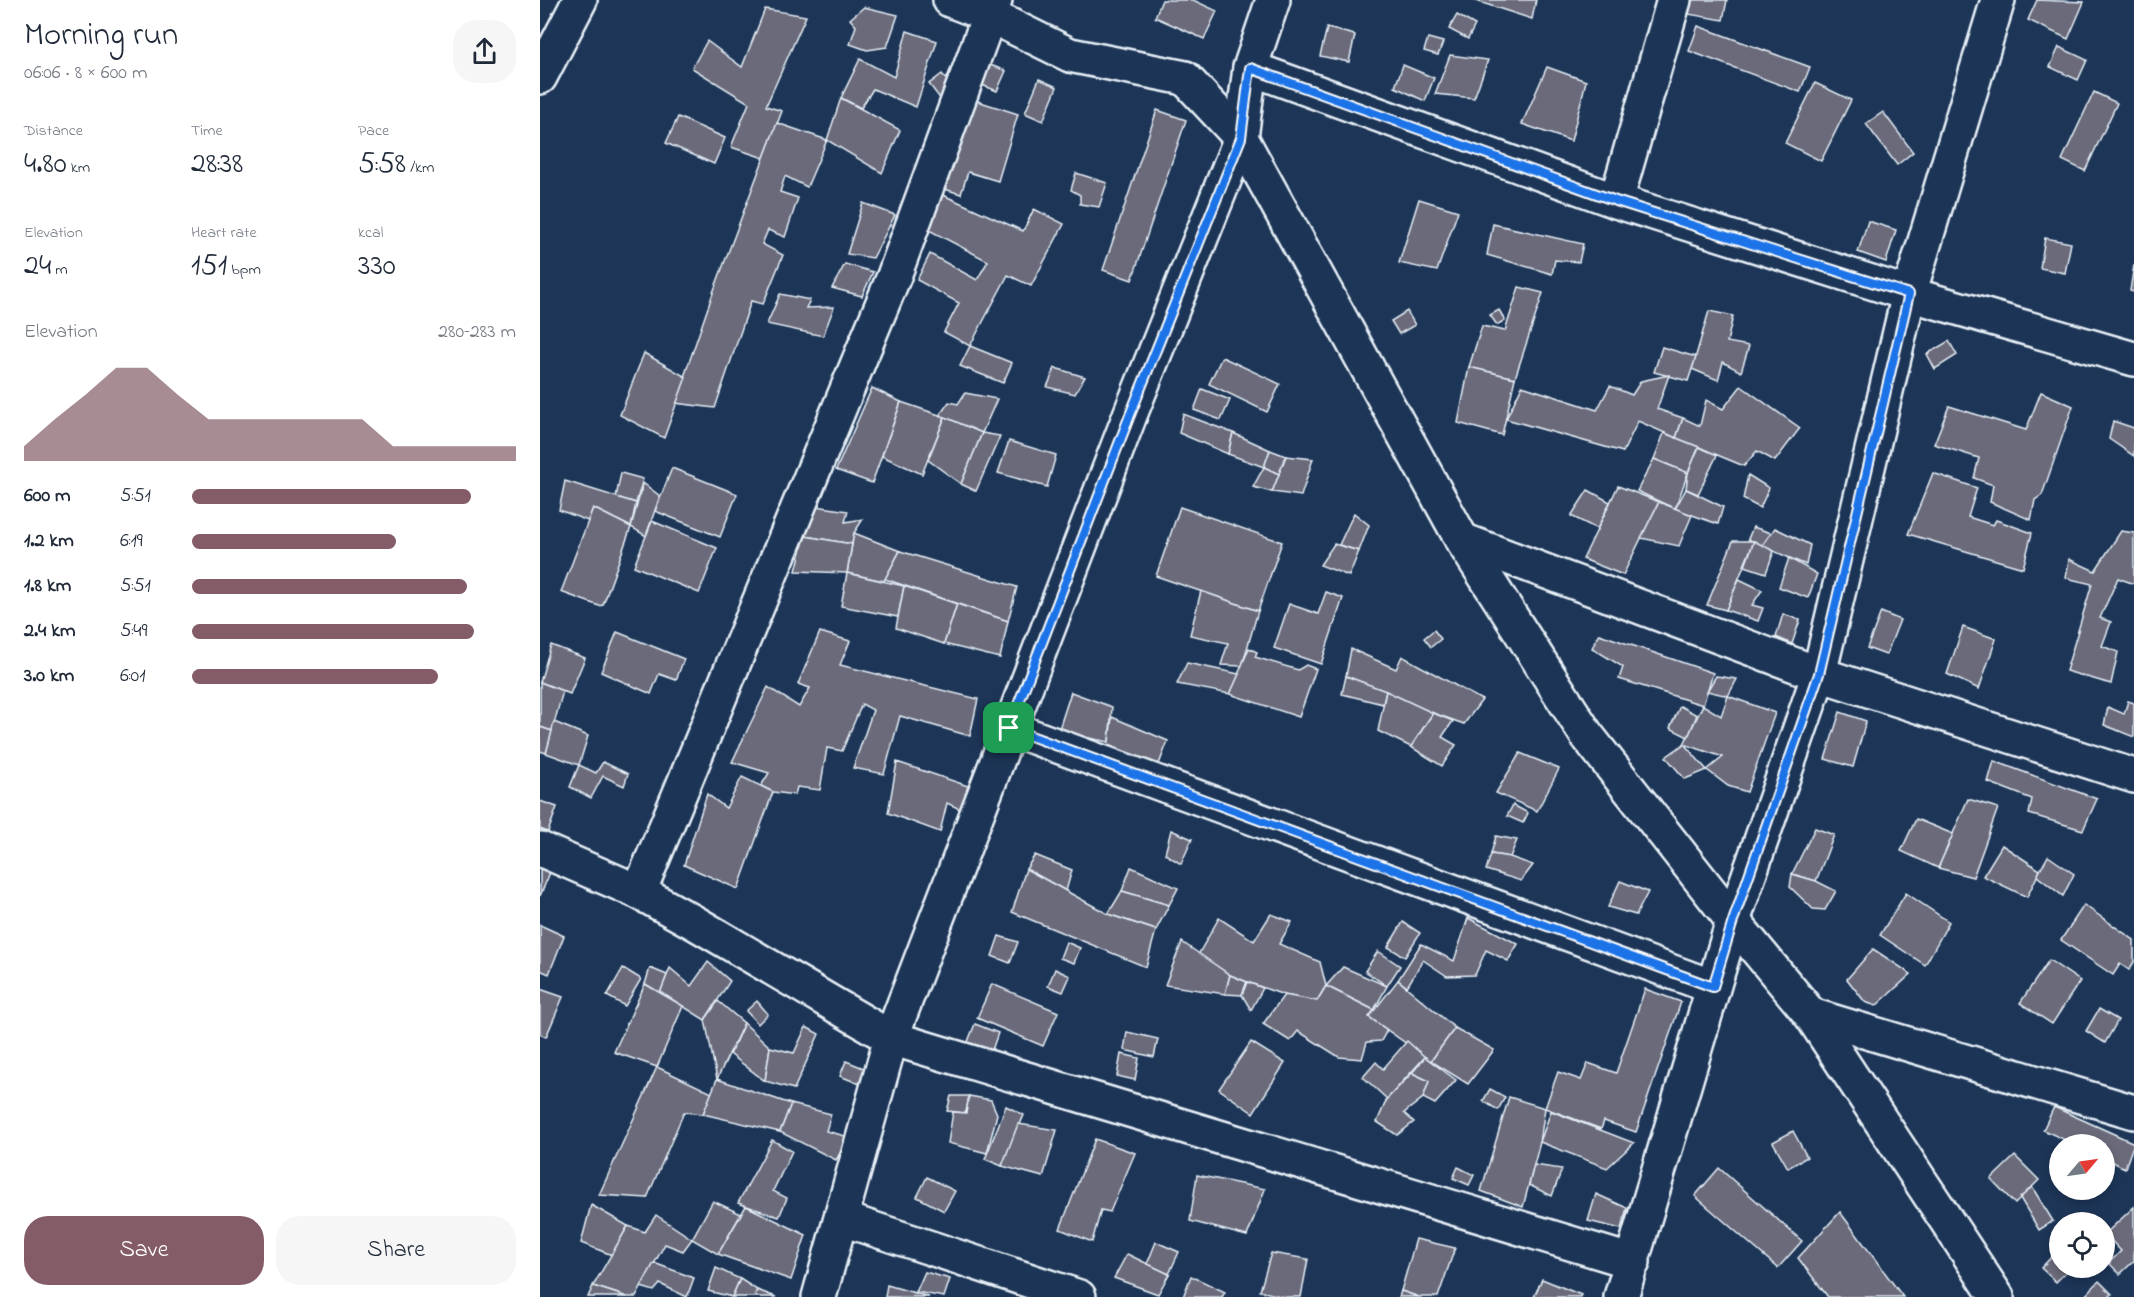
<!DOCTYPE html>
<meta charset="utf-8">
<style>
:root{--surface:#fff;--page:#f6f6f7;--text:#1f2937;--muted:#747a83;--accent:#845c67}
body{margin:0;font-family:"Indie Flower",sans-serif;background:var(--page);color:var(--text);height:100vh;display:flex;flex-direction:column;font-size:22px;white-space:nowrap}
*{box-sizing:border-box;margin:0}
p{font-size:20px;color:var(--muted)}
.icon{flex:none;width:33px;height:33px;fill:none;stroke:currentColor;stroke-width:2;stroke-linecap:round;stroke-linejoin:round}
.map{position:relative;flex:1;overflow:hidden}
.panel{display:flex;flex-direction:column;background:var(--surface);width:540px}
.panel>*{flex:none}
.needle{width:39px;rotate:61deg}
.buttons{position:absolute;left:1509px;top:1134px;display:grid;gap:12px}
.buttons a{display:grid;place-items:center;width:66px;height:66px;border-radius:50%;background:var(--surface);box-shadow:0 3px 9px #0003;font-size:30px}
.pin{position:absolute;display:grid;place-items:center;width:51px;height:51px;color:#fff;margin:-26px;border-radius:12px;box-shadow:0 3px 9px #0006}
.round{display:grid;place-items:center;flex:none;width:63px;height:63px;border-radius:24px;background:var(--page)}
.summary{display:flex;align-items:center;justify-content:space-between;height:102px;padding:0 24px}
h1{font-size:33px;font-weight:600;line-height:45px}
.stats{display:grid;grid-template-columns:repeat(3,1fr);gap:9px;height:102px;padding:6px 24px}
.stats div{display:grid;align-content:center}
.stats b{font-size:30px;font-weight:600}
.stats small{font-size:16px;font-weight:400}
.stats p{font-size:16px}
.chart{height:168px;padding:12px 24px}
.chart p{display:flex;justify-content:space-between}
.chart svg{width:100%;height:108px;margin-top:6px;fill:var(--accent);opacity:.7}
.cta{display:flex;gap:12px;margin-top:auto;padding:12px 24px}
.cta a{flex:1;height:69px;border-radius:24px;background:var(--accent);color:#fff;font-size:24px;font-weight:600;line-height:69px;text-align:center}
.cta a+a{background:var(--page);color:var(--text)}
ul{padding:0 24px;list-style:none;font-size:20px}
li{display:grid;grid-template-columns:96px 72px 1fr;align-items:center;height:45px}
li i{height:15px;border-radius:8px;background:var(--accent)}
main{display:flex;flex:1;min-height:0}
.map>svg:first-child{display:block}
.building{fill:#6a6a7a;stroke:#e8f1f8;stroke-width:1.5}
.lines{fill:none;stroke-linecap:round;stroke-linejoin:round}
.street-casing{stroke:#e8f1f8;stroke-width:38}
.street{stroke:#1d3557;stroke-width:33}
.route-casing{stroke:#fff;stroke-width:12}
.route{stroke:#1a73e8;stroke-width:8}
</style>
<main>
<section class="panel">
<div class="summary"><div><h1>Morning run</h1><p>06:06 · 8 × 600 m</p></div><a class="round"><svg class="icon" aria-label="share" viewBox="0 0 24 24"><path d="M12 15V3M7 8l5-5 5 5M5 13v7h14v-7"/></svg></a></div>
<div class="stats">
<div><p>Distance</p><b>4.80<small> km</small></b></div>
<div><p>Time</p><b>28:38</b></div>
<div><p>Pace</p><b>5:58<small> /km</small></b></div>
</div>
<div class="stats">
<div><p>Elevation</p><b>24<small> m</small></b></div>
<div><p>Heart rate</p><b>151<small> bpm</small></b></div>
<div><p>kcal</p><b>330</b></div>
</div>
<div class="chart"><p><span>Elevation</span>280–283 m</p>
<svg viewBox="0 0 160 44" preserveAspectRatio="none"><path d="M0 44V38L10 27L20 17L30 6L40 6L50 17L60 27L70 27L80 27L90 27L100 27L110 27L120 38L130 38L140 38L150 38L160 38V44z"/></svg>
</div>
<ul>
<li><b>600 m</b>5:51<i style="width:86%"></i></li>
<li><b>1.2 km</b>6:19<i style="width:63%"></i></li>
<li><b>1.8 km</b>5:51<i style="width:85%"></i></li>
<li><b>2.4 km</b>5:49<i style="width:87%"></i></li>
<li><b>3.0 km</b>6:01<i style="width:76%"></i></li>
</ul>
<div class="cta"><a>Save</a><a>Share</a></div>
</section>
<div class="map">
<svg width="1594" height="1297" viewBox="0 0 1594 1297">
<rect width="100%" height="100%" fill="#1d3557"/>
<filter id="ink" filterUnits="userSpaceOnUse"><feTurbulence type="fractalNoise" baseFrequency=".0167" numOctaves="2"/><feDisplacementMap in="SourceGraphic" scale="12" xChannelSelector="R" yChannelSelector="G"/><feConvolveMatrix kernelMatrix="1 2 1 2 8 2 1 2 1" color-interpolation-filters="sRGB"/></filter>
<g filter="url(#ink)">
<!-- building -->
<g class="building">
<path d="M622 0H653L677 11 664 39 615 17Z"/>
<path d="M933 0H996L992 19Z"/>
<path d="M1151 0H1187L1183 20 1148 14Z"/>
<path d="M1497 0 1544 2 1528 39 1488 20Z"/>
<path d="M324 7 358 15 347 47 327 50 310 44 316 26 310 19Z"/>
<path d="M225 9 266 16 226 106 242 111 224 158 191 147 209 103 152 68 167 41 202 67Z"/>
<path d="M917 15 935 25 928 39 909 29Z"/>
<path d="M1158 26 1270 67 1260 92 1149 51Z"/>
<path d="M787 28 815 35 809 62 780 56Z"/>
<path d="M367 31 397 41 376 107 333 89 321 108 301 98 320 59 354 77Z"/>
<path d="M888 38 903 42 898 55 884 51Z"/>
<path d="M1519 47 1547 60 1538 80 1510 67Z"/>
<path d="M910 55 948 60 934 98 895 94Z"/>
<path d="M445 63 466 71 457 91 437 83Z"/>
<path d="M863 65 894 78 885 101 855 87Z"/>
<path d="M1007 67 1046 81 1031 141 982 124Z"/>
<path d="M402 74 416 91 402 101 389 84Z"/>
<path d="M499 79 517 87 503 121 485 113Z"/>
<path d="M1275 83 1311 100 1281 161 1245 143Z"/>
<path d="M1554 92 1577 103 1545 171 1522 160Z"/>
<path d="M301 98 360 130 342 173 287 140Z"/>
<path d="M428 98 478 114 458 181 428 172 421 194 401 188Z"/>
<path d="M617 110 646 120 592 280 563 270Z"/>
<path d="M1343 112 1373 152 1357 165 1326 124Z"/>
<path d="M138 117 185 138 174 164 126 143Z"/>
<path d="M237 123 287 140 267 187 245 176 240 192 258 198 245 237 228 230 222 244 243 255 223 304 211 301 175 408 135 403 174 290Z"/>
<path d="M536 173 567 183 559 207 540 204V195L531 190Z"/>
<path d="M403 195 483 231 494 209 524 224 491 286 468 275 430 346 404 332 419 303 377 280 390 254 437 280 448 261 387 229Z"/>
<path d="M879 199 918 211 897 271 859 263Z"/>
<path d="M323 203 355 215 333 258 307 254Z"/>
<path d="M1328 221 1356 230 1346 262 1318 252Z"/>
<path d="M953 224 1043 244 1039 262 1015 260 1012 274 947 255Z"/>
<path d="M1505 238 1531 243 1525 273 1500 268Z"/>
<path d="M305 264 333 272 322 296 292 288Z"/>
<path d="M1594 265V292L1590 291Z"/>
<path d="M979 287 1003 293 975 378 929 367 942 326 965 331Z"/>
<path d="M240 294 270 300 266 308 294 307 283 336 227 324Z"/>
<path d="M959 310 965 320 957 325 950 315Z"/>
<path d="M867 311 875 325 859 334 851 321Z"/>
<path d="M1169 311 1193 316 1187 342 1209 346 1201 372 1183 362 1178 380 1152 369Z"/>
<path d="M1409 341 1417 355 1395 369 1387 354Z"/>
<path d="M430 346 472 363 463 383 420 366Z"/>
<path d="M1122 347 1156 357 1148 381 1114 372Z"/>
<path d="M104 353 146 377 124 438 80 415Z"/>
<path d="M682 357 740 384 727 412 669 384Z"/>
<path d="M929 367 975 378 962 435 918 423Z"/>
<path d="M515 368 545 377 535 394 507 387Z"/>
<path d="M1129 375 1117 409 1143 418 1136 438 1098 421 1083 452 966 419 982 386 1057 410 1070 386 1092 395 1101 381Z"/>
<path d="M1201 386 1260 428 1235 461 1217 451 1204 466 1136 438 1143 418 1160 426 1166 400 1183 409Z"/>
<path d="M332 388 361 402 332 483 296 470Z"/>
<path d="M662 389 690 400 681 420 654 410Z"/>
<path d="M1501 392 1533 406 1502 495 1495 500 1491 520 1450 502 1453 485 1434 478 1439 458 1394 444 1409 406 1486 430Z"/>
<path d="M425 393 457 399 442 433 399 416 409 402 418 404Z"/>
<path d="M361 402 405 417 382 474 342 456Z"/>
<path d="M643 414 693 433 688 454 639 433Z"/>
<path d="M405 417 442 433 421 484 388 460Z"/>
<path d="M1573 421 1594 428V456L1569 439Z"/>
<path d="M442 433 460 436 436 491 421 484Z"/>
<path d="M693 433 730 450 724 467 688 454Z"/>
<path d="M1124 433 1159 447 1148 473 1114 459Z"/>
<path d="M469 441 516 455 507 487 458 473Z"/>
<path d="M1159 447 1177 455 1158 494 1146 489 1148 473Z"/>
<path d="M730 450 746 456 739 474 724 467Z"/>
<path d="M746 456 773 459 761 496 732 492Z"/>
<path d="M1114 459 1148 473 1135 509 1097 491Z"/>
<path d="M724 467 739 474 732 492 713 487Z"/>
<path d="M132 468 197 494 180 537 115 511Z"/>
<path d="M81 473 103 479 96 503 76 497Z"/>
<path d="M1393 473 1437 488 1428 517 1453 525 1456 520 1492 533 1483 568 1368 534Z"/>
<path d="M1208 475 1229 488 1220 508 1203 499Z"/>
<path d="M25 481 96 503 91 527 53 508 48 521 19 510Z"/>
<path d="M103 483 120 496 106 536 91 527Z"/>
<path d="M1078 486 1119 502 1083 575 1043 559Z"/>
<path d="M1146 489 1183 507 1178 524 1135 509Z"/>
<path d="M1048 490 1070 502 1057 529 1031 516Z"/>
<path d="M1119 502 1152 515 1139 546 1101 538Z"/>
<path d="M276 506 308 511 305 522 323 519 314 533 312 544 265 536Z"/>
<path d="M640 507 742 542 718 611 616 576Z"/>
<path d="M53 508 91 527 63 605 59 606 21 592Z"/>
<path d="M814 513 829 525 819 551 799 545Z"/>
<path d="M112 521 177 548 159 593 94 566Z"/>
<path d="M1213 527 1231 533 1222 546 1208 539Z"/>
<path d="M1235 528 1270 545 1266 565 1222 546Z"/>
<path d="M1581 531 1594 533V584L1578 578 1560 618 1571 622 1562 646 1578 652 1571 684 1526 671 1552 584 1526 578 1529 559 1555 571Z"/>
<path d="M314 533 360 551 344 581 307 573Z"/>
<path d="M265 536 312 544 307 573 256 571Z"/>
<path d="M1193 541H1214L1186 610 1167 605Z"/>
<path d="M1214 541 1234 551 1226 573 1205 566Z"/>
<path d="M794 544 819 551 809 576 780 565Z"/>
<path d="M360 551 477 587 468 621 345 579Z"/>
<path d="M1249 558 1277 574 1268 598 1239 587Z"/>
<path d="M307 573 364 586 358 617 301 606Z"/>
<path d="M1199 579 1222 590 1212 605 1223 608 1218 621 1186 610Z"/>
<path d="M364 586 417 604 404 644 356 628Z"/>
<path d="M661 591 718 611 702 666 681 665 688 643 650 635Z"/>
<path d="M786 592 803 598 781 664 734 648 749 604 778 614Z"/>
<path d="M417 604 468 621 460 658 404 644Z"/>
<path d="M1341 612 1360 620 1346 655 1327 648Z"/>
<path d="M1243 614 1260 620 1252 644 1236 637Z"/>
<path d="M1423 627 1456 639 1439 689 1407 674Z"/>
<path d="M894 630 901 639 891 647 884 638Z"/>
<path d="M77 632 144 659 136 680 119 674 111 694 61 672Z"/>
<path d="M280 632 310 641 300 665 438 699 430 736 360 716 344 774 313 768 333 710 322 704 302 751 287 748 280 790 257 787 255 795 233 792 221 786 229 773 192 762 228 687 259 707 270 688 258 684Z"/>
<path d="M1059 634 1173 673 1163 705 1079 679 1083 667 1052 648Z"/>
<path d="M11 645 45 658 30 694 0 682Z"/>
<path d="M709 648 717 652 715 657 758 670 766 665 776 669 759 717 690 694Z"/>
<path d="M811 649 856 669 862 656 942 700 924 724 893 713 806 676Z"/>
<path d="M647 663 699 674 690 694 637 684Z"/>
<path d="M806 676 846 691 843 704 802 694Z"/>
<path d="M1176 676 1197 679 1188 696 1167 691Z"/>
<path d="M0 682 23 691 12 731 0 727Z"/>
<path d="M846 691 893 713 871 747 838 731Z"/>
<path d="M531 692 572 707 569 742 518 732Z"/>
<path d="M1188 696 1235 713 1207 792 1188 786 1167 770 1183 757 1144 744 1163 705 1181 716Z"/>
<path d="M1588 701 1594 703V737L1564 725 1568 707 1584 714Z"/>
<path d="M1140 706 1157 715 1148 737 1130 728Z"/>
<path d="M1300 712 1326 721 1313 767 1285 759Z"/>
<path d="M893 713 913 721 902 737 916 745 902 766 871 747Z"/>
<path d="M572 717 628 741 619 764 568 749Z"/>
<path d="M14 722 48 736 39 765 6 753Z"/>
<path d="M0 727 12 731 6 753 0 751Z"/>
<path d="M1144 744 1167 770 1145 779 1126 757Z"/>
<path d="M980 753 1019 769 997 811 956 793Z"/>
<path d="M1454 761 1557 799 1543 830 1489 814 1492 799 1448 782Z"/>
<path d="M63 762 88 774 84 786 63 776 51 798 30 787 39 765 56 773Z"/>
<path d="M357 762 428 786 424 811 407 803 400 832 348 813Z"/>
<path d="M202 777 233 792 198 889 144 865 167 794 186 808Z"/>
<path d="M1428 799 1458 808 1433 877 1398 868Z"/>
<path d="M0 801 17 807 8 832 0 829Z"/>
<path d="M973 805 988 813 983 823 967 816Z"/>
<path d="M1376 819 1413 834 1398 868 1361 851Z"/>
<path d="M1275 828 1294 835 1276 881 1252 874Z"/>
<path d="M631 830 652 839 641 864 625 854Z"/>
<path d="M956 836 977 840 970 857 951 854Z"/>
<path d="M1462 845 1500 870 1487 897 1443 876Z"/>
<path d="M951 854 970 857 993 865 981 881 946 870Z"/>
<path d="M495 855 532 870 526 891 486 869Z"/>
<path d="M1508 856 1534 874 1523 896 1497 876Z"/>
<path d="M0 863 12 868 0 896Z"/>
<path d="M591 867 638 888 629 905 582 891Z"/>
<path d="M486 869 568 914 616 930 606 967 472 912Z"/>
<path d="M1252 874 1276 881 1296 891 1285 910 1273 909 1250 887Z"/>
<path d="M1080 881 1108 892 1096 915 1068 907Z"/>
<path d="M582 891 629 905 616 930 568 914Z"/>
<path d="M1366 893 1409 922 1385 965 1340 935Z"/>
<path d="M1544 905 1594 940V962L1589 970 1580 964 1573 975 1521 940Z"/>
<path d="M731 914 752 922 739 944 780 962 786 986 777 1001 744 995 707 982 690 975 658 955 679 918 714 941Z"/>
<path d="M928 918 978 944 968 961 946 950 935 975 907 976 883 960 867 987 858 980 881 944 914 961Z"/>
<path d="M863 922 880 933 865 957 848 947Z"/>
<path d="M0 925 24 936 9 974 0 970Z"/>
<path d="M459 936 478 942 470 963 452 956Z"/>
<path d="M526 942 540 948 534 963 520 958Z"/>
<path d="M642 942 690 975 685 994 625 985Z"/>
<path d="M1333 949 1371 974 1336 1006 1325 1002 1307 979Z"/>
<path d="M838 951 860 966 847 986 825 971Z"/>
<path d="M1509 960 1540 981 1512 1024 1480 1003Z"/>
<path d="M168 962 190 981 165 1020 120 992 130 968 151 986Z"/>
<path d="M803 967 847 986 834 1010 786 986Z"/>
<path d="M83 968 101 979 85 1006 67 996Z"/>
<path d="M110 968 127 975 120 993 105 984Z"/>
<path d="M515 969 530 976 523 992 508 986Z"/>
<path d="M690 975 707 982 702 995 685 994Z"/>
<path d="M858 980 915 1028 891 1061 829 1017Z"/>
<path d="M707 982 723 988 711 1010 702 995Z"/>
<path d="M105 984 143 1006 117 1067 74 1052Z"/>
<path d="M452 984 518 1012 503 1046 437 1018Z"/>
<path d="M786 986 834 1010 829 1017 847 1030 841 1041 827 1042 822 1059 799 1057 758 1031 750 1041 723 1024 744 995 777 1001Z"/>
<path d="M0 989 23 997 6 1037 0 1034Z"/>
<path d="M1105 989 1141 1002 1096 1132 1064 1121 1061 1129 1005 1108 1018 1072 1041 1080 1048 1063 1076 1073Z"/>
<path d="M178 1001 204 1023 177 1079 165 1020Z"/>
<path d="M217 1001 228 1014 218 1024 206 1011Z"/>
<path d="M1559 1009 1578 1020 1565 1043 1546 1031Z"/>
<path d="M204 1023 230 1047 225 1081 190 1054Z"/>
<path d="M435 1024 458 1033 451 1053 427 1044Z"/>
<path d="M266 1027 279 1034 254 1089 225 1081 230 1047 254 1053Z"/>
<path d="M915 1028 954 1050 928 1084 891 1061Z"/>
<path d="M587 1032 618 1039 614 1057 584 1050Z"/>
<path d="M867 1041 885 1057 847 1099 823 1077 836 1062 843 1069Z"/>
<path d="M711 1042 745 1063 713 1113 679 1089Z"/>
<path d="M581 1054 599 1058 595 1080 577 1076Z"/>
<path d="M885 1057 916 1080 895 1104 883 1098 889 1081 872 1073Z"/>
<path d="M306 1061 326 1069 320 1084 300 1076Z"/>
<path d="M117 1067 172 1093 163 1114 144 1112 107 1198 59 1195Z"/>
<path d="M872 1073 889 1081 883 1098 864 1113 874 1122 857 1135 837 1122 847 1099Z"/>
<path d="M177 1079 251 1104 240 1132 163 1114Z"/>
<path d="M950 1089 965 1097 958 1110 943 1101Z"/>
<path d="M411 1096H429L426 1113 407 1111Z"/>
<path d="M429 1096 451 1100 457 1114 447 1153 408 1143 413 1112 426 1113Z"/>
<path d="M969 1097 1005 1108 1000 1142 983 1207 941 1191Z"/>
<path d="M251 1104 291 1114 286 1131 309 1137 296 1160 240 1132Z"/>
<path d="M466 1106 484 1115 462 1166 445 1159Z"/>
<path d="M1514 1107 1594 1143 1585 1168 1564 1158V1144H1534L1503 1130Z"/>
<path d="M1011 1111 1094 1143 1067 1168 1000 1142Z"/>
<path d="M478 1124 517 1130 503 1177 462 1166Z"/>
<path d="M1253 1131 1267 1157 1248 1168 1233 1142Z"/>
<path d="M555 1139 595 1153 570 1212 561 1210 552 1242 520 1229Z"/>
<path d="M232 1140 252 1151 233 1191 247 1198 239 1217 198 1203Z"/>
<path d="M1475 1156 1499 1180 1475 1204 1451 1179Z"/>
<path d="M994 1165 1022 1169 1012 1196 989 1185Z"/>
<path d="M918 1167 934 1175 929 1185 913 1178Z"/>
<path d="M1179 1168 1262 1241 1238 1268 1155 1196Z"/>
<path d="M657 1175 725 1189 707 1236 650 1221Z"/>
<path d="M387 1177 415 1191 404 1211 377 1197Z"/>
<path d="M1492 1187 1513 1221 1499 1230 1480 1198Z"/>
<path d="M1056 1194 1087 1208 1081 1229 1048 1221Z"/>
<path d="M173 1201 201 1214 178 1254 152 1239Z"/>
<path d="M51 1205 88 1226 72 1255 41 1243Z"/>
<path d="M206 1206 266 1235 251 1280 178 1254Z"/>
<path d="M1594 1207V1261L1580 1274 1569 1263 1581 1251 1565 1234Z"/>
<path d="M1300 1212 1363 1297H1288L1258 1258Z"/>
<path d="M116 1215 152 1239 143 1251 125 1244 96 1297H87L53 1286 88 1226 105 1232Z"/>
<path d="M876 1239 915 1248 898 1297H879L861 1291Z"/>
<path d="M616 1242 639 1252 629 1274 607 1264Z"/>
<path d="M1520 1248V1268H1530L1516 1282 1501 1268Z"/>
<path d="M731 1253 768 1259 761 1297H744L720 1291Z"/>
<path d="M587 1254 629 1274 618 1294 574 1278Z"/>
<path d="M114 1263 154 1278 147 1297 120 1284 114 1291 101 1287Z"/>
<path d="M176 1268 200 1279 192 1297 168 1291Z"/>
<path d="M385 1272 410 1279 404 1297 376 1292Z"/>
<path d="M651 1276 685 1292 682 1297H643Z"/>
<path d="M200 1279 217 1290 214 1297H192Z"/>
<path d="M1002 1279 1041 1295 1040 1297H994Z"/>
<path d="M1559 1281 1572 1294 1569 1297H1544Z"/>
<path d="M347 1285 389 1297H345Z"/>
<path d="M53 1286 87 1297H48Z"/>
<path d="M217 1290 236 1297H214Z"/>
<path d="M861 1291 879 1297H859Z"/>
</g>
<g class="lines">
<!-- street casing -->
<g class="street-casing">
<g id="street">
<path d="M410 0 449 15 530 55 645 78 701 138 922 540 1046 734 1193 921 1271 1015 1457 1297"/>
<path d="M710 68 1076 201 1369 294 1594 359"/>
<path d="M0 77 40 0"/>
<path d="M1076 201 1134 0"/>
<path d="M922 540 1279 674 1594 776"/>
<path d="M469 728 1173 987"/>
<path d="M0 849 99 892 157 924 351 1038 1093 1262"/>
<path d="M99 892 354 276 455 0"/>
<path d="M1271 1015 1594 1112"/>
<path d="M303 1219 539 1297"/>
<path d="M279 1297 351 1038 590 415 701 138 710 68 733 0"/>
<path d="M1081 1297 1193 921 1279 674 1369 294 1458 0"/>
</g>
</g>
<!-- street -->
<use href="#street" class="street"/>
</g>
</g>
<g class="lines" filter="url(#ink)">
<!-- route casing -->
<g class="route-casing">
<path id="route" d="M710 68 1076 201 1369 294 1279 674 1193 921 1173 987 469 728 590 415 701 138Z"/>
</g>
<!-- route -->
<use href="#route" class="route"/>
</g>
</svg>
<div class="buttons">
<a><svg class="needle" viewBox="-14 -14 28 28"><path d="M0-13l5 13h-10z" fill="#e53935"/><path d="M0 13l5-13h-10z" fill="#747a83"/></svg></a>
<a><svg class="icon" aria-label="locate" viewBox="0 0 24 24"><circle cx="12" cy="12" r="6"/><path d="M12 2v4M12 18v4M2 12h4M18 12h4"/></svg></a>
</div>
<div class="pin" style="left:469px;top:728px;background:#1e9e55"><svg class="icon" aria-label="arrive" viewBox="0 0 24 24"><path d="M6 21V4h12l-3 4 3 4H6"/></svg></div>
</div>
</main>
